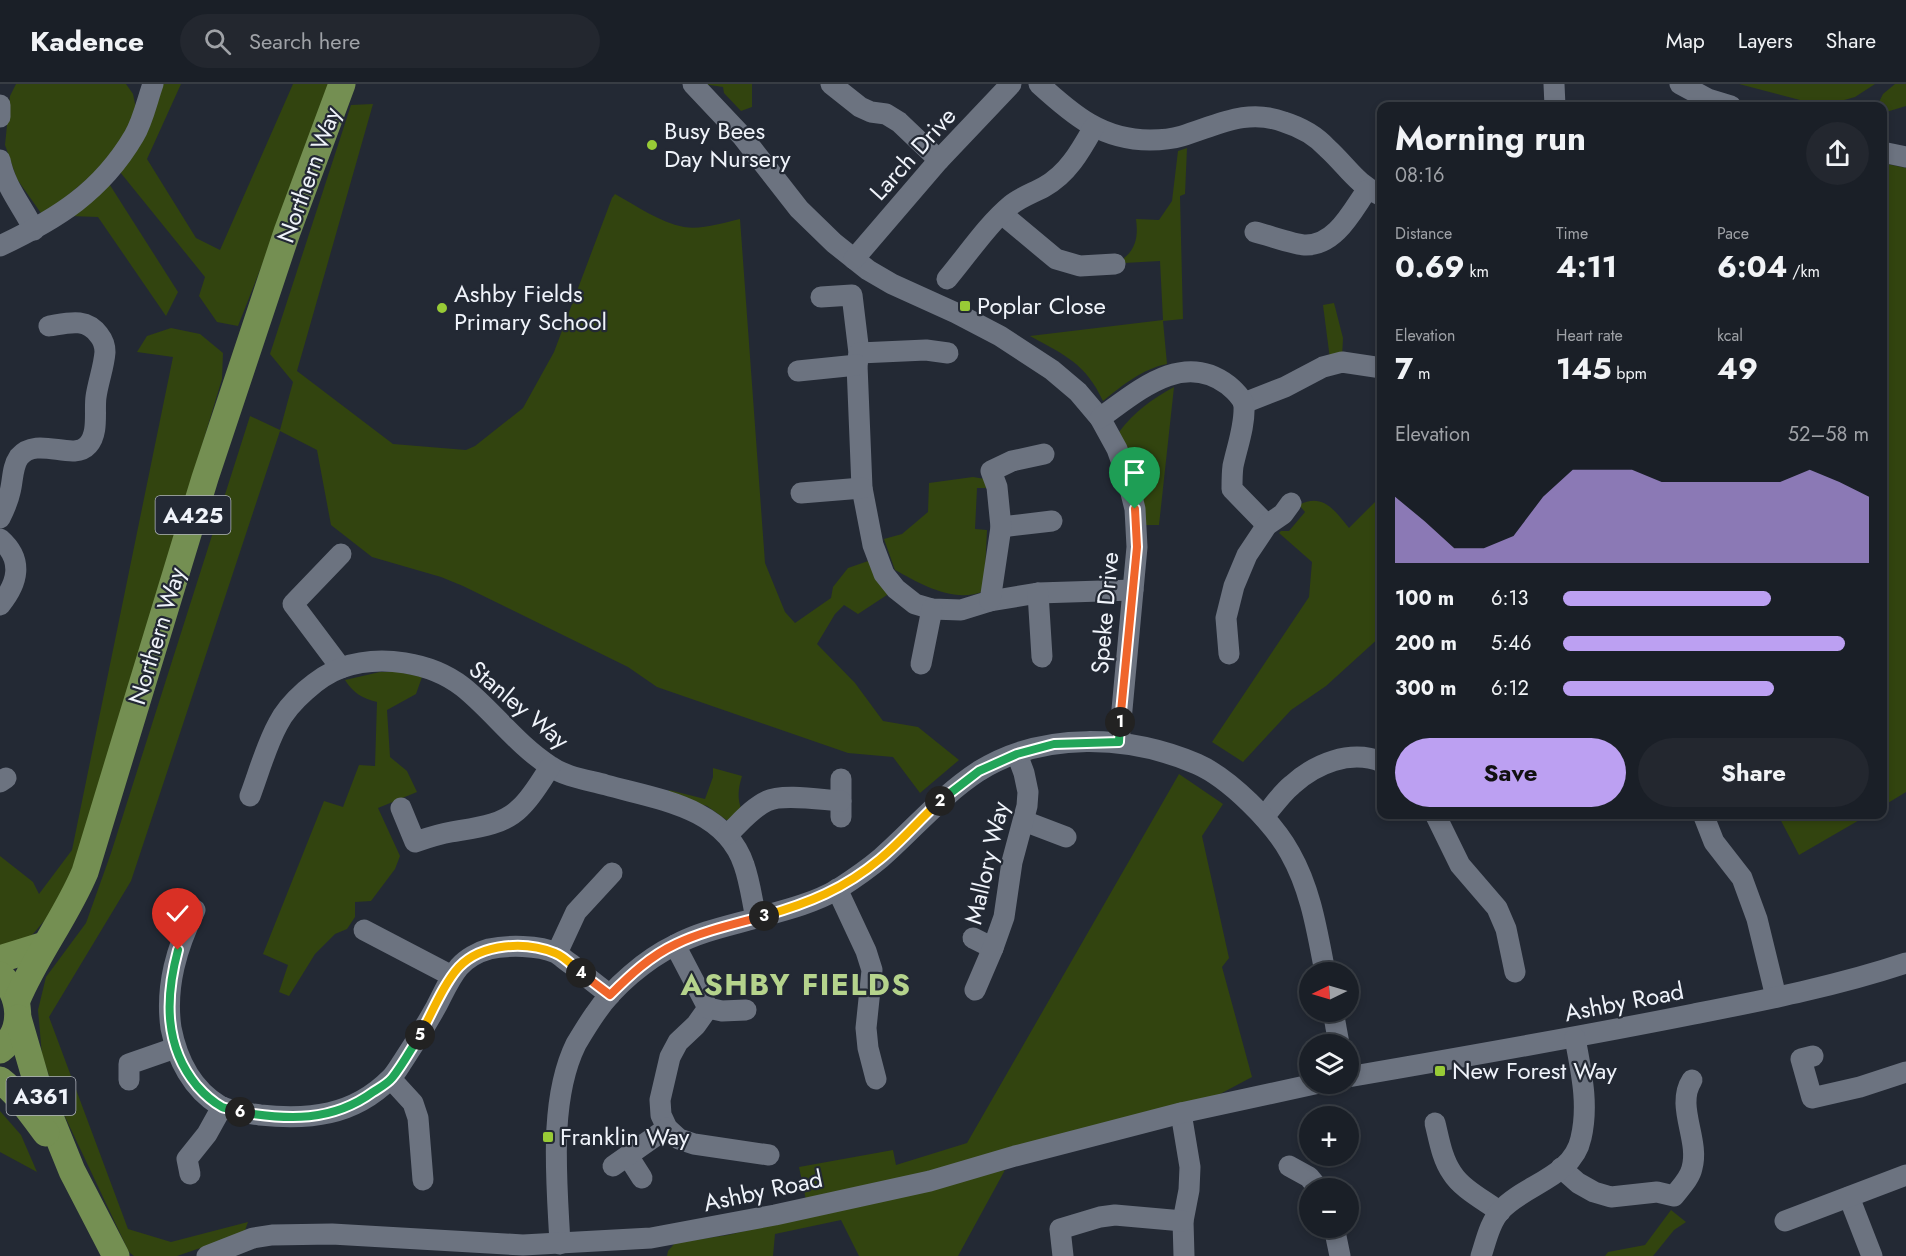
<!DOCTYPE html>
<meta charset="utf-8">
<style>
:root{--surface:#1a1f27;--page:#23272f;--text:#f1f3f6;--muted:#9fa2a7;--line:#383d44;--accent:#bca0f2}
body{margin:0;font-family:Jost,sans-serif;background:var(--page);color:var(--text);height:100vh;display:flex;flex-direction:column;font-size:22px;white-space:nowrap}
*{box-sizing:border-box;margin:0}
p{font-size:20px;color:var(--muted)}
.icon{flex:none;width:33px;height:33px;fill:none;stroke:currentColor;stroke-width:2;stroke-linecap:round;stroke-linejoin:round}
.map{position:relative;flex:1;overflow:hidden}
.drawer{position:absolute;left:1377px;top:18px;width:510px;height:717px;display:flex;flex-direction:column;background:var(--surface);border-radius:12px;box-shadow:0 3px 9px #0003,0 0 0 2px var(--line)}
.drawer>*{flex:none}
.needle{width:39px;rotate:265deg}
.buttons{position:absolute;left:1299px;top:878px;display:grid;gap:12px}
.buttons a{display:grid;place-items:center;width:60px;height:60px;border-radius:50%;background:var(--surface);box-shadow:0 3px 9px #0003,0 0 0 2px var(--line);font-size:30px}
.pin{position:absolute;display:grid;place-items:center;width:51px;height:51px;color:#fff;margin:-62px -26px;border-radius:50% 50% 50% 0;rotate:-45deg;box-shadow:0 0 6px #0007}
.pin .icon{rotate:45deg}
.km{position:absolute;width:30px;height:30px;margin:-15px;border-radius:50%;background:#222;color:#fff;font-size:16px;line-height:30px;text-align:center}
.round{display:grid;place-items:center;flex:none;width:63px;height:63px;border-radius:32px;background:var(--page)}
.summary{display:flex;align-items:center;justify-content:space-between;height:102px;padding:0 18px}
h1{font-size:33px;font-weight:700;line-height:45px}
.figures{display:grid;grid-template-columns:repeat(3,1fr);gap:9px;height:102px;padding:6px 18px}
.figures div{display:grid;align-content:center}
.figures b{font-size:30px;font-weight:700}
.figures small{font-size:16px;font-weight:400}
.figures p{font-size:16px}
.chart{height:168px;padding:12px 18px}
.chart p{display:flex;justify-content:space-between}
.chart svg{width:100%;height:108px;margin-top:6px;fill:var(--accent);opacity:.7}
.button{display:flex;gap:12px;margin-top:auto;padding:12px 18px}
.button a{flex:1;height:69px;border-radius:36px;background:var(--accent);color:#111;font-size:24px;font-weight:700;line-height:69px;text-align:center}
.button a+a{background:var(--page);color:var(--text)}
ul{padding:0 18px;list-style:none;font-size:20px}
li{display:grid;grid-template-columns:96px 72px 1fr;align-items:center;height:45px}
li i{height:15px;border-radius:8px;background:var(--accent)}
header{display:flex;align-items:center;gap:36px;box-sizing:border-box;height:84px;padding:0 30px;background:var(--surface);border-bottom:2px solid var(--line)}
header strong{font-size:28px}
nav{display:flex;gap:33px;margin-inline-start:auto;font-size:21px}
.search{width:420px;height:54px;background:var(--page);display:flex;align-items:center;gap:15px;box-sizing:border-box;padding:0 21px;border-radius:33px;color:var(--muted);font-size:22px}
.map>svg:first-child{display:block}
.green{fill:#32440f}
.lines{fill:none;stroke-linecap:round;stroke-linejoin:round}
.minor{stroke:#6c7380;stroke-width:21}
.major{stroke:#748f52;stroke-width:27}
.split-1-casing{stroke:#fff;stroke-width:12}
.split-2-casing{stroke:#fff;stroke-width:12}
.split-3-casing{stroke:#fff;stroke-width:12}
.split-4-casing{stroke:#fff;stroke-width:12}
.split-5-casing{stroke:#fff;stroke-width:12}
.split-6-casing{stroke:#fff;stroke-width:12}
.split-7-casing{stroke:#fff;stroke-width:12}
.split-1{stroke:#f0652b;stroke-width:8}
.split-2{stroke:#22a559;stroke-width:8}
.split-3{stroke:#f5b400;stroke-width:8}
.split-4{stroke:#f0652b;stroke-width:8}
.split-5{stroke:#f5b400;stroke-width:8}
.split-6{stroke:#22a559;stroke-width:8}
.split-7{stroke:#22a559;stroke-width:8}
.poi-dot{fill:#98cb36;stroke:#232934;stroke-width:2}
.labels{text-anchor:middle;stroke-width:4.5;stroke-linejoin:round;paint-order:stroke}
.shield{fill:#232934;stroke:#b2b6bf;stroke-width:1.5}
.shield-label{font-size:22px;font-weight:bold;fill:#eff3fa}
.poi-label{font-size:24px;fill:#eff3fa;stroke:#232934;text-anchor:start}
.street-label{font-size:24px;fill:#eff3fa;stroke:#232934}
.district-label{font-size:30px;font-weight:bold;letter-spacing:1.5px;fill:#b5d38c;stroke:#232934}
</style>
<header>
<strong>Kadence</strong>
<div class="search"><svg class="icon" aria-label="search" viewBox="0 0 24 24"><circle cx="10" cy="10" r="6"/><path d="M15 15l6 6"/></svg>Search here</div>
<nav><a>Map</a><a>Layers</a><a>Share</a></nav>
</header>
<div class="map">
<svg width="1906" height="1172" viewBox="0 0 1906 1172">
<rect width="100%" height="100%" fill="#232934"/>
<!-- green -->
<g class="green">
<path d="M16 0H126L133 10 137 29 121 67 43 132 17 95 5 61 10 12Z"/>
<path d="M162 0H181L147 75 196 154 220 166 293 0H333L238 242 217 238 199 212 205 193 120 88Z"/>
<path d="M703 0H752V23L741 27 724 9 723 3Z"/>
<path d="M1739 0H1875L1855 13 1823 22Z"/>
<path d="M1895 0H1906V22L1883 29 1882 22H1877L1883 10Z"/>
<path d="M373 20 297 287 393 360 466 366 475 362 523 324 554 268 612 114 615 110C637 122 659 138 684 143 701 146 723 139 740 135L765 479 785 528 795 539 831 514 833 503 848 484 871 476 890 509 858 530 844 521 835 530 817 560 855 599 883 637 918 643 959 676 920 709 893 673 848 669 657 603 628 583 463 502 441 493 372 473 331 441 317 366 280 347 131 797 49 933 128 1145 171 1158 248 1138 244 1149 177 1172H134L129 1168 59 1020 42 971 38 926 46 893 86 839 111 769 250 332 280 346 293 298 270 270 351 21Z"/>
<path d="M1187 64 1185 110 1180 112 1183 235 1163 237 1167 280C1142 285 1123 301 1103 317 1086 280 1065 271 1030 252L1163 236 1160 177 1124 179V174C1137 164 1138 150 1136 135L1159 136 1172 117 1178 67Z"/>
<path d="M1882 79 1906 84V708L1883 722Z"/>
<path d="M108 98 178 208 166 232 98 133 70 132Z"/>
<path d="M1334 219 1343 254 1342 274 1330 275 1323 221Z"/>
<path d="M171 244 200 250 223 269 222 295 78 772 62 816 33 850 21 859 0 867V772L33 798 39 810 72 766 173 273 137 268 147 252Z"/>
<path d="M1174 303 1159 441H1145L1119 348C1135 327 1152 315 1174 303Z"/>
<path d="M973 393 985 395 988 404H977L975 445 987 446 984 507C954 520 921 500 895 486L884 455 902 450 928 428 929 399Z"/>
<path d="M1381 412V552L1326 602 1291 626 1243 678 1212 658 1309 513 1312 478 1279 449 1281 447H1289L1305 428 1299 421C1323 408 1335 427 1349 444Z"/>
<path d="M380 588H399L422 593 416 610 387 626 390 673 407 687 417 708 378 724 400 772 395 785 371 817 355 818V833L347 845 335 850 315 870 289 912 279 908 288 881 263 870 324 717 343 723 359 681 375 682 377 618C362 614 353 609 345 596Z"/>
<path d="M713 684 742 692C738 705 737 715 742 727L728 737 707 722 667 712 669 706 705 715 713 693Z"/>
<path d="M1179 690 1223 720 1202 752 1229 874 1222 883 1252 993 1220 1010 954 1082 806 1116 799 1083 893 1066 896 1081 967 1059Z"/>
<path d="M1778 731H1868L1799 771Z"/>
<path d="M0 1027 21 1051 37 1088 0 1068Z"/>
<path d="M1005 1086 958 1172H859L841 1136 775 1150 773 1172H667L668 1167 675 1159 728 1151Z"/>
<path d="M1671 1126 1686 1138 1674 1146 1653 1172H1605L1608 1168 1645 1161Z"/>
</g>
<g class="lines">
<!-- minor -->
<g class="minor">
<path d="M693 0 742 52 799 125 834 159 868 186 892 200 956 229 1000 252 1052 286 1078 308 1100 334 1117 365 1127 393 1135 425 1137 463 1119 658"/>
<path d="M831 0 860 23 871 28 886 30 899 38 939 76"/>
<path d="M1039 0C1073 31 1102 56 1150 56 1161 56 1172 55 1182 52 1218 41 1247 24 1284 38 1300 43 1316 52 1327 64 1347 82 1356 100 1382 112"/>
<path d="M1554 0 1555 22"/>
<path d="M1680 0 1708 15 1731 22"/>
<path d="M0 21V33"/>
<path d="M1882 68 1906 73"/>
<path d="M0 76C5 103 23 123 34 146"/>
<path d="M1002 130 1056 175 1080 182 1115 180"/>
<path d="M1255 148C1268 151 1295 161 1306 161 1336 161 1352 127 1367 106"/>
<path d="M0 162C57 135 101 108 134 52 143 37 147 17 153 0"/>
<path d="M854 175 939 76 1011 0"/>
<path d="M947 195C968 170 987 141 1011 121 1021 113 1033 109 1044 103 1068 90 1081 66 1094 43"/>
<path d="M821 213 852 211 859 269 857 281 862 404 873 461 884 490 896 505 915 520 932 525 961 526 990 517 1038 509 1133 506"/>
<path d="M859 269 926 266 948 269"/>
<path d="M798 287 857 281"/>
<path d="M1244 319 1285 303 1323 283 1342 278 1382 284"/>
<path d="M1100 334C1137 308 1182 266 1228 301 1234 306 1243 314 1244 322 1245 342 1237 363 1233 382 1232 389 1232 397 1232 405L1267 441"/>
<path d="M801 409 862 404"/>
<path d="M0 434C4 426 8 418 10 408 13 397 12 383 19 373 37 351 73 378 88 361 99 349 94 327 96 313 98 298 104 283 105 268 105 261 103 256 99 251 86 233 68 239 49 242"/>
<path d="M1001 443 1052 437"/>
<path d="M0 455C24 476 18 499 0 521"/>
<path d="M1038 509 1042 573"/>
<path d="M990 517 1001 443 997 403 991 387 1012 377 1044 370"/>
<path d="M1229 570 1226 534 1234 502 1247 471 1267 441 1283 430 1291 419"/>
<path d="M921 580 932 525"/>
<path d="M341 584 293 520 341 470"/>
<path d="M0 698 6 694"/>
<path d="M250 712C259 688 266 662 278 640 289 618 319 592 341 584 380 570 431 578 463 603 493 627 517 661 550 682 565 693 588 696 606 701 656 715 725 723 744 781 750 798 752 816 756 834"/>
<path d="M401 724 415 758C427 754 439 750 451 748 474 744 502 742 520 724 532 713 541 697 550 683"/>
<path d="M1435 730 1460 781 1497 824 1506 845 1515 888"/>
<path d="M1703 730 1714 758 1742 794 1757 835 1776 913"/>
<path d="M841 733V695"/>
<path d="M1264 733C1273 722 1281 710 1292 701 1315 680 1350 665 1382 678"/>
<path d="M1024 737 1066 753"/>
<path d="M728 750C740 739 752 724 767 717 783 709 823 716 841 717"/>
<path d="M837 805 866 867 872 886 866 944 868 964 876 995"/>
<path d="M195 826C177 863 165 902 171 944 177 975 192 1005 220 1022 231 1028 247 1029 260 1031 309 1036 353 1032 390 995 395 990 399 983 403 977 415 959 426 941 436 923 443 910 449 895 459 883 466 875 478 868 489 865 507 861 539 861 556 869 561 872 566 877 571 880 584 891 597 901 610 911"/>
<path d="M364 846 452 892"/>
<path d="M973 854 993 864"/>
<path d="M675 861 708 924 696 941 678 958 670 973 660 1016 661 1031 667 1044 679 1055 694 1060 769 1071"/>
<path d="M557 869 576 828 612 789"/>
<path d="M975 906 993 864 1004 833 1012 778 1027 722 1028 708 1024 689 1017 670"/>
<path d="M708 924 722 927 746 926"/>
<path d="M1333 927 1339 960"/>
<path d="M1813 972 1801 975 1812 1014 1860 1003 1906 988"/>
<path d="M1348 993C1464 973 1579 953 1694 930 1765 916 1837 902 1906 879"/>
<path d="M391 995 413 1019 418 1034 423 1096"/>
<path d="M129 996V980L175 964"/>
<path d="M1181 1029 1190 1083 1189 1106 1183 1137 1184 1172"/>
<path d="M1435 1039C1439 1055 1442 1075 1452 1089 1462 1105 1484 1116 1500 1128"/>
<path d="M628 1072 642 1094"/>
<path d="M613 1082 667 1044"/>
<path d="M1289 1082 1309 1093 1318 1104"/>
<path d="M1561 1084 1578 1099 1594 1108 1611 1113 1657 1108 1674 1112C1681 1103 1690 1094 1692 1084 1700 1055 1675 1022 1692 996"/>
<path d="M190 1090 187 1075 207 1050 222 1023"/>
<path d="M1849 1113 1872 1172"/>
<path d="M1785 1137 1906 1091"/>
<path d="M1334 1143 1340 1172"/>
<path d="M560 1160C557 1098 548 1017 576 960 582 950 588 940 595 930 613 903 646 875 675 861 701 847 732 841 760 833 786 826 814 819 838 805 852 796 868 785 881 774 914 745 942 711 979 687 1044 647 1129 651 1197 680 1229 694 1273 738 1290 769 1311 806 1317 847 1325 888"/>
<path d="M207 1172 253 1154 272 1151 332 1150 523 1161 651 1154 775 1131 930 1097 1015 1072 1181 1029 1319 999"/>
<path d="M1063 1172 1060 1145 1100 1133 1115 1131 1183 1137"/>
<path d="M1481 1172C1486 1157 1490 1138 1501 1126 1525 1100 1573 1093 1581 1054 1589 1020 1581 987 1575 954"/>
</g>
<!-- major -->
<g class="major">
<path d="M0 875 45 861"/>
<path d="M0 891C21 911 26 946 0 966"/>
<path d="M17 916C36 871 66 833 85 788L205 394 287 148 342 0"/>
<path d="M18 934 38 1003 72 1087 116 1172"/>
<path d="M0 996C18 1010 32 1030 46 1049"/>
</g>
</g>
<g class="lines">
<!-- split-1 casing -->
<g class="split-1-casing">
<path id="split-1" d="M1120 638 1137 463 1135 425"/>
</g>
<!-- split-2 casing -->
<g class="split-2-casing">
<path id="split-2" d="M940 717 979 687 1017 670 1054 660 1119 658 1120 638"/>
</g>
<!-- split-3 casing -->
<g class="split-3-casing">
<path id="split-3" d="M764 832C809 819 844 805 880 775 902 757 920 735 940 717"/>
</g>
<!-- split-4 casing -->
<g class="split-4-casing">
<path id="split-4" d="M581 889 610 911C629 892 650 872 676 860 703 847 735 840 764 832"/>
</g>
<!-- split-5 casing -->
<g class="split-5-casing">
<path id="split-5" d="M420 951C431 931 444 899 459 883 482 859 526 857 555 869 564 872 573 882 581 889"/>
</g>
<!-- split-6 casing -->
<g class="split-6-casing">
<path id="split-6" d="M240 1028C288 1036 332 1038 373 1008 379 1004 387 1000 392 994 402 982 411 965 420 951"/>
</g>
<!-- split-7 casing -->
<g class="split-7-casing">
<path id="split-7" d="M178 866C165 914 164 962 197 1002 204 1010 213 1018 222 1023 227 1025 234 1026 240 1028"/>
</g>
<!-- split-1 -->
<use href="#split-1" class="split-1"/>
<!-- split-2 -->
<use href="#split-2" class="split-2"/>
<!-- split-3 -->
<use href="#split-3" class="split-3"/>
<!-- split-4 -->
<use href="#split-4" class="split-4"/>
<!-- split-5 -->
<use href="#split-5" class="split-5"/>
<!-- split-6 -->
<use href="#split-6" class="split-6"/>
<!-- split-7 -->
<use href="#split-7" class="split-7"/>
</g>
<!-- markers -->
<g class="poi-dot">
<circle cx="652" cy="61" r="6"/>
<rect x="959" y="216" width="12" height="12" rx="3"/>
<circle cx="442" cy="224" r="6"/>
<rect x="1434" y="981" width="12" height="12" rx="3"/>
<rect x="542" y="1047" width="12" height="12" rx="3"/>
</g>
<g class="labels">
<!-- shield labels -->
<g class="shield">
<rect x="155.5" y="412" width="75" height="38" rx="4.5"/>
<rect x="6.5" y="993" width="69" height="38" rx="4.5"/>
</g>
<g class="shield-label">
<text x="193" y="439">A425</text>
<text x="41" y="1020">A361</text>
</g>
<!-- poi labels -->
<g class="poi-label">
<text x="664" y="55">Busy Bees<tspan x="664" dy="28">Day Nursery</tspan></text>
<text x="454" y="218">Ashby Fields<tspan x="454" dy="28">Primary School</tspan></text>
<text x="977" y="230">Poplar Close</text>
<text x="1452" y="995">New Forest Way</text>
<text x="560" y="1061">Franklin Way</text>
</g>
<!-- street labels -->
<g class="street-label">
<text transform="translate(913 70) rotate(-48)" y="8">Larch Drive</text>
<text transform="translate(309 91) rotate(-70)" y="8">Northern Way</text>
<text transform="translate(1105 529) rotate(-85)" y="8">Speke Drive</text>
<text transform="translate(157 552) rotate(-73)" y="8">Northern Way</text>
<text transform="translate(519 621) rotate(40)" y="8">Stanley Way</text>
<text transform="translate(987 779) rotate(-77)" y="8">Mallory Way</text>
<text transform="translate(1624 918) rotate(-11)" y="8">Ashby Road</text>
<text transform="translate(763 1107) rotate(-12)" y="8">Ashby Road</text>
</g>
<!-- district labels -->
<g class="district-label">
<text x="796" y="911">ASHBY FIELDS</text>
</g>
</g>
</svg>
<div class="buttons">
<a><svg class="needle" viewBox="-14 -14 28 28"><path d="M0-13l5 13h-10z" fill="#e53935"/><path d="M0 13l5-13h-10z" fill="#9fa2a7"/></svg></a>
<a><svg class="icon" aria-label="layers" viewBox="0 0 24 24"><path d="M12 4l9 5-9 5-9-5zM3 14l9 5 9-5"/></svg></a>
<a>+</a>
<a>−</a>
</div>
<div class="pin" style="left:1135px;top:425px;background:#1e9e55"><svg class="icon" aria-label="arrive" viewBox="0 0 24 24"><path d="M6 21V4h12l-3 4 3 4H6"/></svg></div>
<div class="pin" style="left:178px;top:866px;background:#d93025"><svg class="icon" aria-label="check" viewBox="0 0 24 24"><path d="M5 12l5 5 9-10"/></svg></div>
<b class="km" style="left:1120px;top:638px">1</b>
<b class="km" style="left:940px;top:717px">2</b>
<b class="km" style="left:764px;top:832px">3</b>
<b class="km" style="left:581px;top:889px">4</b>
<b class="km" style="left:420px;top:951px">5</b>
<b class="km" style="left:240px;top:1028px">6</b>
<section class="drawer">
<div class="summary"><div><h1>Morning run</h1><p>08:16</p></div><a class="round"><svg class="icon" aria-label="share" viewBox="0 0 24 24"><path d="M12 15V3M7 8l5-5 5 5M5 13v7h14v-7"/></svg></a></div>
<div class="figures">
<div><p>Distance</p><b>0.69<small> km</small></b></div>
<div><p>Time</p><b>4:11</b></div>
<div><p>Pace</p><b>6:04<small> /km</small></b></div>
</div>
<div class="figures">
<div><p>Elevation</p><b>7<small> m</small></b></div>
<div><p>Heart rate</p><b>145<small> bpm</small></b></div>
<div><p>kcal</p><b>49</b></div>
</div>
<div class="chart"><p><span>Elevation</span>52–58 m</p>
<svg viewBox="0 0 160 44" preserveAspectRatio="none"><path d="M0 44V17L10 27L20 38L30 38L40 33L50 17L60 6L70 6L80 6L90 11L100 11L110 11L120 11L130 11L140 6L150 11L160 17V44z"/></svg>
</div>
<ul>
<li><b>100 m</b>6:13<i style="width:68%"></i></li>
<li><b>200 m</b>5:46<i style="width:92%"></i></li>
<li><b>300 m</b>6:12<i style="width:69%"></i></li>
</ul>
<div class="button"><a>Save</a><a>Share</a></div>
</section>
</div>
